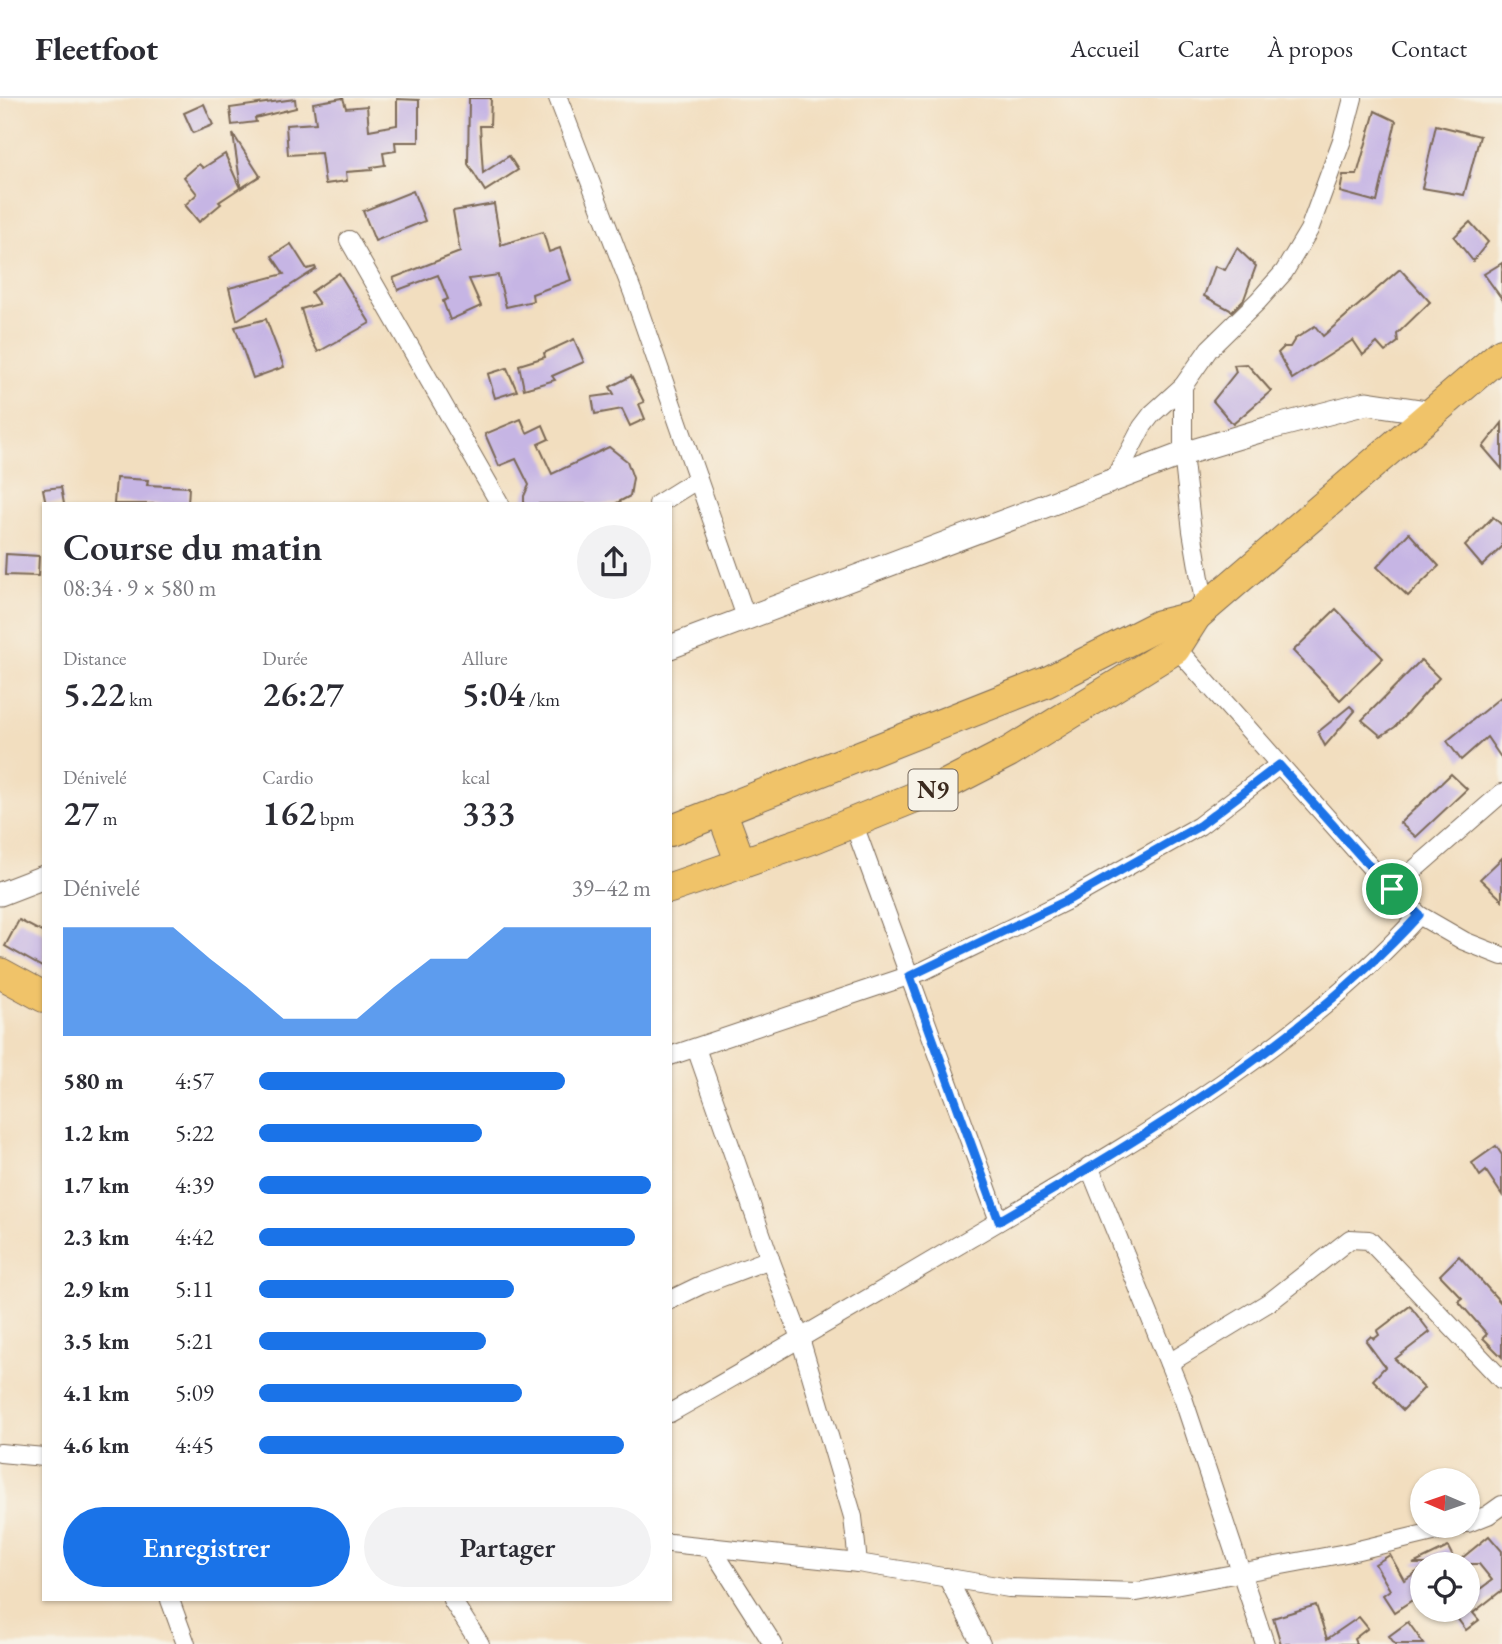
<!DOCTYPE html>
<html lang="fr">
<meta charset="utf-8">
<style>
:root{--surface:#fff;--page:#f2f2f3;--text:#2b2b33;--muted:#7c7c81;--line:#e1e1e2;--accent:#1a73e8}
body{margin:0;font-family:"EB Garamond",serif;background:var(--page);color:var(--text);height:100vh;display:flex;flex-direction:column;font-size:26px;white-space:nowrap}
*{box-sizing:border-box;margin:0}
p{font-size:23px;color:var(--muted)}
.icon{flex:none;width:38px;height:38px;fill:none;stroke:currentColor;stroke-width:2;stroke-linecap:round;stroke-linejoin:round}
.map{position:relative;flex:1;overflow:hidden}
.drawer{position:absolute;left:42px;top:404px;width:630px;height:1099px;display:flex;flex-direction:column;background:var(--surface);border-radius:0px;box-shadow:0 2px 5px #0004}
.drawer>*{flex:none}
.needle{width:46px;rotate:272deg}
.tools{position:absolute;left:1410px;top:1370px;display:grid;gap:14px}
.tools a{display:grid;place-items:center;width:70px;height:70px;border-radius:50%;background:var(--surface);box-shadow:0 2px 5px #0004;font-size:35px}
.pin{position:absolute;display:grid;place-items:center;width:60px;height:60px;color:#fff;margin:-30px;border:4px solid #fff;border-radius:50%;box-shadow:0 2px 7px #0007}
.round{display:grid;place-items:center;flex:none;width:74px;height:74px;border-radius:37px;background:var(--page)}
.head{display:flex;align-items:center;justify-content:space-between;height:119px;padding:0 21px}
h1{font-size:38px;font-weight:600;line-height:52px}
.figures{display:grid;grid-template-columns:repeat(3,1fr);gap:10px;height:119px;padding:7px 21px}
.figures div{display:grid;align-content:center}
.figures b{font-size:35px;font-weight:600}
.figures small{font-size:19px;font-weight:400}
.figures p{font-size:19px}
.chart{height:196px;padding:14px 21px}
.chart p{display:flex;justify-content:space-between}
.chart svg{width:100%;height:126px;margin-top:7px;fill:var(--accent);opacity:.7}
.cta{display:flex;gap:14px;margin-top:auto;padding:14px 21px}
.cta a{flex:1;height:80px;border-radius:42px;background:var(--accent);color:#fff;font-size:28px;font-weight:600;line-height:80px;text-align:center}
.cta a+a{background:var(--page);color:var(--text)}
ul{padding:0 21px;list-style:none;font-size:23px}
li{display:grid;grid-template-columns:112px 84px 1fr;align-items:center;height:52px}
li i{height:18px;border-radius:9px;background:var(--accent)}
header{display:flex;align-items:center;gap:42px;box-sizing:border-box;height:98px;padding:0 35px;background:var(--surface);border-bottom:2px solid var(--line)}
header strong{font-size:33px}
nav{display:flex;gap:38px;margin-inline-start:auto;font-size:24px}
.map>svg:first-child{display:block}
.building{fill:#c6b5e4}
.lines{fill:none;stroke-linecap:round;stroke-linejoin:round}
.minor-casing{stroke:#7b6956;stroke-width:20}
.tertiary-casing{stroke:#7b6956;stroke-width:25}
.trunk-casing{stroke:#7b6956;stroke-width:32}
.minor{stroke:#fff;stroke-width:18}
.tertiary{stroke:#fff;stroke-width:23}
.trunk{stroke:#f0c369;stroke-width:30}
.route-casing{stroke:#fff;stroke-width:14}
.route{stroke:#1a73e8;stroke-width:9}
.labels{text-anchor:middle;stroke-width:7;stroke-linejoin:round;paint-order:stroke}
.shield{fill:#f7f3e8;stroke:#73665b;stroke-width:2}
.shield-label{font-size:24px;font-weight:bold;fill:#3b2a1e}
</style>
<header>
<strong>Fleetfoot</strong>
<nav><a>Accueil</a><a>Carte</a><a>À propos</a><a>Contact</a></nav>
</header>
<div class="map">
<svg width="1502" height="1546" viewBox="0 0 1502 1546">
<rect width="100%" height="100%" fill="#f7f3e8"/>
<filter id="ink" filterUnits="userSpaceOnUse"><feTurbulence type="fractalNoise" baseFrequency=".0143" numOctaves="2"/><feDisplacementMap in="SourceGraphic" scale="14" xChannelSelector="R" yChannelSelector="G"/><feConvolveMatrix kernelMatrix="1 2 1 2 8 2 1 2 1" color-interpolation-filters="sRGB"/></filter>
<filter id="wash" filterUnits="userSpaceOnUse"><feTurbulence type="fractalNoise" baseFrequency=".00686" numOctaves="4" result="noise"/><feDisplacementMap in="SourceGraphic" scale="28" xChannelSelector="R" yChannelSelector="G"/><feGaussianBlur stdDeviation="1.57" result="paint"/><feColorMatrix in="noise" values="0 0 0 0 0 0 0 0 0 0 0 0 0 0 0 0 0 1.4 0 .05"/><feComposite in="paint" operator="in"/></filter>
<g filter="url(#wash)">
<rect width="100%" height="100%" fill="#f2debf"/>
<g id="blocks">
<!-- building -->
<g class="building">
<path d="M343 0 346 10 367 8 369 32 397 27V1L419 2V44H395L396 53 383 55 385 67 371 69 372 72 346 74 347 83 325 86 321 55 288 57 286 27 316 25 313 5Z"/>
<path d="M469 0H491L490 28H480L483 75 509 58 518 72 485 93 468 66Z"/>
<path d="M295 1 296 10 255 20 256 24 232 27 230 10Z"/>
<path d="M204 6 213 27 193 35 184 15Z"/>
<path d="M1375 13 1396 23 1377 104 1340 94 1343 77H1357Z"/>
<path d="M1436 27 1480 38 1464 97 1422 90Z"/>
<path d="M233 36 260 78 241 90Z"/>
<path d="M225 56 240 90 219 104 221 106 199 124 185 107 197 96 184 79 199 66 203 70Z"/>
<path d="M413 93 425 123 375 143 363 113Z"/>
<path d="M494 106 501 147 543 134 549 154 560 150 571 182 532 196 533 203 506 209 498 177 469 181 481 208 450 222 443 203 448 201 438 177 398 192 393 180 460 154 453 113Z"/>
<path d="M1470 124 1488 144 1473 163 1454 139Z"/>
<path d="M291 146 307 171 315 169 316 171 237 222 229 190 284 176 272 158Z"/>
<path d="M1237 150 1256 168 1244 201 1232 213 1204 198 1215 168 1225 172Z"/>
<path d="M1502 165V201L1484 176Z"/>
<path d="M1400 171 1430 204 1397 236 1398 244 1385 254 1377 245 1363 257 1353 242 1292 281 1278 255 1284 249H1290L1295 241 1315 228 1323 238Z"/>
<path d="M339 175 370 225 318 254 309 237 301 211 319 206 311 194Z"/>
<path d="M266 221 284 269 253 280 235 229Z"/>
<path d="M574 241 584 264 552 278 555 282 524 291 519 267 545 259 544 255Z"/>
<path d="M1247 266 1271 293 1233 326 1213 303 1236 274 1234 267Z"/>
<path d="M507 270 517 293 495 300 488 276Z"/>
<path d="M631 278 644 304 639 306 645 321 630 328 622 311 595 316 592 299 614 296 610 289Z"/>
<path d="M521 321 527 335 543 327 549 341 538 346 552 376 609 349 627 363 633 380 630 398 615 406H524V398L529 387 516 361 499 368 485 336Z"/>
<path d="M1502 325V371L1483 349Z"/>
<path d="M116 380 148 382 147 387 189 389 188 406H114Z"/>
<path d="M61 389 64 406H46L43 391Z"/>
<path d="M1493 419 1502 427V449L1482 468 1465 448Z"/>
<path d="M1409 435 1439 468 1408 498 1377 469Z"/>
<path d="M6 456 39 458 38 478 5 477Z"/>
<path d="M1336 511 1383 560 1340 602 1293 553Z"/>
<path d="M1421 562 1439 580 1395 629 1381 638 1362 622Z"/>
<path d="M1502 598V661L1487 639 1461 662 1447 643Z"/>
<path d="M1350 608 1355 613 1325 648 1318 634Z"/>
<path d="M1451 676 1467 691 1416 739 1400 725Z"/>
<path d="M1502 760V802L1480 781Z"/>
<path d="M19 822 44 835V870L5 848Z"/>
<path d="M1496 1048 1502 1057V1097L1486 1073 1480 1078 1472 1065Z"/>
<path d="M1459 1158 1502 1206V1259L1483 1240 1487 1236 1458 1203 1462 1200 1440 1177Z"/>
<path d="M1410 1208 1430 1234 1395 1261 1424 1290 1403 1312 1373 1282 1385 1269 1366 1243 1371 1238 1374 1241 1379 1237 1377 1233Z"/>
<path d="M1489 1438 1502 1453V1495L1501 1493 1473 1515 1479 1522 1466 1532 1451 1512H1468V1500L1492 1482 1479 1466H1413L1448 1449 1456 1465Z"/>
<path d="M1390 1457 1404 1482 1423 1470V1495L1394 1514 1383 1497 1390 1492 1375 1466Z"/>
<path d="M1316 1507 1327 1541 1359 1519 1368 1530 1354 1541 1356 1546H1281L1273 1520Z"/>
<path d="M1408 1524 1424 1546H1395L1389 1538Z"/>
</g>
</g>
</g>
<g filter="url(#ink)">
<use href="#blocks" fill-opacity="0" stroke="#7b6956" stroke-width="2"/>
<g class="lines">
<!-- minor casing -->
<g class="minor-casing">
<g id="minor">
<path d="M558 0 633 195 747 522"/>
<path d="M349 142 500 406"/>
<path d="M1115 381 1142 329 1152 316 1183 288"/>
<path d="M658 406 698 381"/>
<path d="M1205 510 1192 433 1183 356V288L1209 251 1258 203 1284 174 1309 132 1342 42 1353 0"/>
<path d="M1171 544 1375 774 1419 817 1464 843 1502 858"/>
<path d="M853 724 999 1123"/>
<path d="M1392 791 1502 695"/>
<path d="M696 950 770 1161 800 1240 853 1419 858 1465"/>
<path d="M670 958 923 873 1068 802 1199 728 1279 667"/>
<path d="M1089 1068 1183 1300 1265 1546"/>
<path d="M670 1202 701 1187 770 1161"/>
<path d="M1169 1265 1271 1203 1350 1141 1369 1142 1502 1282"/>
<path d="M670 1315C780 1253 888 1189 996 1125 1145 1037 1302 947 1419 817"/>
<path d="M0 1355 44 1359"/>
<path d="M1468 1425 1488 1417 1502 1407"/>
<path d="M670 1445 858 1465 1009 1490 1137 1494 1346 1455 1458 1428"/>
<path d="M711 1449 773 1546"/>
<path d="M947 1479 981 1546"/>
<path d="M170 1502 186 1546"/>
<path d="M452 1502 480 1546"/>
</g>
</g>
<!-- tertiary casing -->
<g class="tertiary-casing">
<g id="tertiary">
<path d="M670 549 1183 356 1266 331 1367 305 1434 315"/>
<path d="M0 796 44 779"/>
</g>
</g>
<!-- trunk casing -->
<g class="trunk-casing">
<g id="trunk">
<path d="M721 712 741 766"/>
<path d="M670 733 1047 584 1159 527 1196 518"/>
<path d="M670 790 812 741 945 687 1009 654 1175 551 1196 518 1205 510 1502 255"/>
<path d="M0 875 44 899"/>
</g>
</g>
<!-- minor -->
<use href="#minor" class="minor"/>
<!-- tertiary -->
<use href="#tertiary" class="tertiary"/>
<!-- trunk -->
<use href="#trunk" class="trunk"/>
</g>
</g>
<g class="lines" filter="url(#ink)">
<!-- route casing -->
<g class="route-casing">
<path id="route" d="M1279 667 1375 774 1419 817C1305 943 1146 1038 999 1123L910 878 1068 802 1199 728Z"/>
</g>
<!-- route -->
<use href="#route" class="route"/>
</g>
<g class="labels">
<!-- shield labels -->
<rect class="shield" x="908.5" y="671.5" width="49" height="41" rx="5"/>
<g class="shield-label">
<text x="933" y="700">N9</text>
</g>
</g>
</svg>
<div class="tools">
<a><svg class="needle" viewBox="-14 -14 28 28"><path d="M0-13l5 13h-10z" fill="#e53935"/><path d="M0 13l5-13h-10z" fill="#7c7c81"/></svg></a>
<a><svg class="icon" aria-label="locate" viewBox="0 0 24 24"><circle cx="12" cy="12" r="6"/><path d="M12 2v4M12 18v4M2 12h4M18 12h4"/></svg></a>
</div>
<div class="pin" style="left:1392px;top:791px;background:#1e9e55"><svg class="icon" aria-label="arrive" viewBox="0 0 24 24"><path d="M6 21V4h12l-3 4 3 4H6"/></svg></div>
<section class="drawer">
<div class="head"><div><h1>Course du matin</h1><p>08:34 · 9 × 580 m</p></div><a class="round"><svg class="icon" aria-label="share" viewBox="0 0 24 24"><path d="M12 15V3M7 8l5-5 5 5M5 13v7h14v-7"/></svg></a></div>
<div class="figures">
<div><p>Distance</p><b>5.22<small> km</small></b></div>
<div><p>Durée</p><b>26:27</b></div>
<div><p>Allure</p><b>5:04<small> /km</small></b></div>
</div>
<div class="figures">
<div><p>Dénivelé</p><b>27<small> m</small></b></div>
<div><p>Cardio</p><b>162<small> bpm</small></b></div>
<div><p>kcal</p><b>333</b></div>
</div>
<div class="chart"><p><span>Dénivelé</span>39–42 m</p>
<svg viewBox="0 0 160 44" preserveAspectRatio="none"><path d="M0 44V6L10 6L20 6L30 6L40 17L50 27L60 38L70 38L80 38L90 27L100 17L110 17L120 6L130 6L140 6L150 6L160 6V44z"/></svg>
</div>
<ul>
<li><b>580 m</b>4:57<i style="width:78%"></i></li>
<li><b>1.2 km</b>5:22<i style="width:57%"></i></li>
<li><b>1.7 km</b>4:39<i style="width:100%"></i></li>
<li><b>2.3 km</b>4:42<i style="width:96%"></i></li>
<li><b>2.9 km</b>5:11<i style="width:65%"></i></li>
<li><b>3.5 km</b>5:21<i style="width:58%"></i></li>
<li><b>4.1 km</b>5:09<i style="width:67%"></i></li>
<li><b>4.6 km</b>4:45<i style="width:93%"></i></li>
</ul>
<div class="cta"><a>Enregistrer</a><a>Partager</a></div>
</section>
</div>
